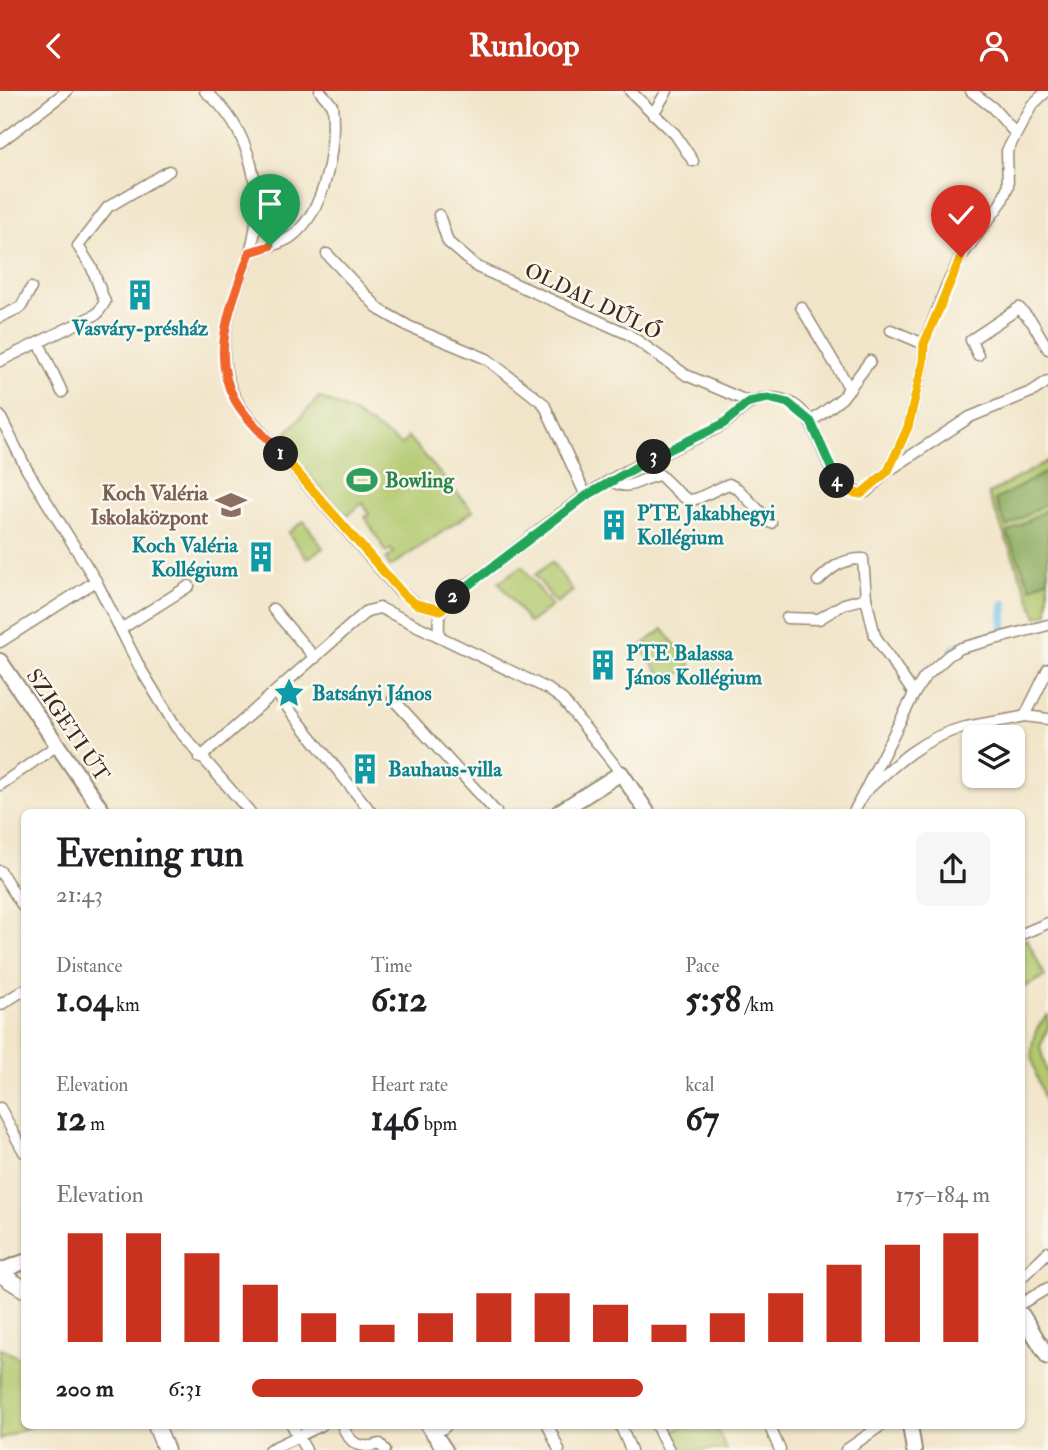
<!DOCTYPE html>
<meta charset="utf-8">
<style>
:root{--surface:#fff;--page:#f6f6f6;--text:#202124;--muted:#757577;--accent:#c8321e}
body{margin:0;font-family:"IM FELL Double Pica",serif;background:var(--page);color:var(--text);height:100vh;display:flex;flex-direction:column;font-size:26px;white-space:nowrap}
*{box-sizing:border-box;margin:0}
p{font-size:23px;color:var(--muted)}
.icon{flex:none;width:38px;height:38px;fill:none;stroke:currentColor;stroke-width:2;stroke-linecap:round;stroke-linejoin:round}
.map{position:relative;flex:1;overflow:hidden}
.panel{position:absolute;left:21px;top:718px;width:1004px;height:620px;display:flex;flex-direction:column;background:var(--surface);border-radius:10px;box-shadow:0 2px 5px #0004}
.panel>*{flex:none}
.buttons{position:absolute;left:962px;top:634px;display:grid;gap:14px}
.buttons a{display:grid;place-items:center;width:63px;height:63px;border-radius:10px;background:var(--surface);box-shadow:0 2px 5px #0004;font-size:35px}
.pin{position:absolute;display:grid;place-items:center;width:60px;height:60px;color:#fff;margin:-72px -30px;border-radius:50% 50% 50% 0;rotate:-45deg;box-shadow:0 0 7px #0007}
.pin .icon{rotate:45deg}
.km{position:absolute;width:35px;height:35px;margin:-18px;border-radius:50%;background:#222;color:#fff;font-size:19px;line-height:35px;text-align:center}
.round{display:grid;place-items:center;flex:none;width:74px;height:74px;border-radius:10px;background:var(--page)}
.summary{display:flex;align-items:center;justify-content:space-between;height:119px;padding:0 35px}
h1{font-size:38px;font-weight:800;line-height:52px}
.stats{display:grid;grid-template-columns:repeat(3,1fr);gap:10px;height:119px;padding:7px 35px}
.stats div{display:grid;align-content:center}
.stats b{font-size:35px;font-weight:800}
.stats small{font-size:19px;font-weight:400}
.stats p{font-size:19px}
.chart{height:196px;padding:14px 35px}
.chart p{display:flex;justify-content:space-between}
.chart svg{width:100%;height:126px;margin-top:7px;stroke:var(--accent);stroke-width:6}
ul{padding:0 35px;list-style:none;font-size:23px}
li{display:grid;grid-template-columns:112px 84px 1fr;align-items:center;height:52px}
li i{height:18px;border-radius:9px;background:var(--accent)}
header{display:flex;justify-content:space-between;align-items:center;height:91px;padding:0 35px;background:var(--accent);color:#fff;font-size:32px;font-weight:800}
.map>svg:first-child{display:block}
.green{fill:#b1c86d;stroke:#767946;stroke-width:2}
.forest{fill:#8cac60;stroke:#646b3f;stroke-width:2}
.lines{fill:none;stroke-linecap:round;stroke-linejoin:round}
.stream{stroke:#6fc0eb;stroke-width:2.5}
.canal{stroke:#6fc0eb;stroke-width:9}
.street-casing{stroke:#968874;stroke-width:13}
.secondary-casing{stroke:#968874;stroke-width:18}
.primary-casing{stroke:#968874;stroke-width:19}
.street{stroke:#fff;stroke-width:10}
.secondary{stroke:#fff;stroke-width:14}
.primary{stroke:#fff;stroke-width:16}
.split-1-casing{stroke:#fff;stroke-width:14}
.split-2-casing{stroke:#fff;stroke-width:14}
.split-3-casing{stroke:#fff;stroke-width:14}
.split-4-casing{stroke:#fff;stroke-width:14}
.split-5-casing{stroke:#fff;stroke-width:14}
.split-1{stroke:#f0652b;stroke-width:9}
.split-2{stroke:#f5b400;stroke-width:9}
.split-3{stroke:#22a559;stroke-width:9}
.split-4{stroke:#22a559;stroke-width:9}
.split-5{stroke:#f5b400;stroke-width:9}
.labels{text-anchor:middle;stroke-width:5;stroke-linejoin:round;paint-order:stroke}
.street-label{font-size:21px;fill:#3b2a1e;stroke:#fbf7ec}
.culture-label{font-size:21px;font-weight:bold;fill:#0d838f;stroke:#fbf7ec;text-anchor:start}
.leisure-label{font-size:21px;font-weight:bold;fill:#27864d;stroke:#fbf7ec;text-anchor:start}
.education-label{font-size:21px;font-weight:bold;fill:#785e54;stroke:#fbf7ec;text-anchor:end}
</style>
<header><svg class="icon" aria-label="back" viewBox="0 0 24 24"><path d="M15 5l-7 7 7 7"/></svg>Runloop<svg class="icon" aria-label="person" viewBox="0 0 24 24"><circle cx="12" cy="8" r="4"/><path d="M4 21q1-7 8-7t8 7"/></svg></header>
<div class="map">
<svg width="1048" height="1359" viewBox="0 0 1048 1359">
<rect width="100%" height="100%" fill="#fbf7ec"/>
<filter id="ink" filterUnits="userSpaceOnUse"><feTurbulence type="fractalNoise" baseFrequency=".0143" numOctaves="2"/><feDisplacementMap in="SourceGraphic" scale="14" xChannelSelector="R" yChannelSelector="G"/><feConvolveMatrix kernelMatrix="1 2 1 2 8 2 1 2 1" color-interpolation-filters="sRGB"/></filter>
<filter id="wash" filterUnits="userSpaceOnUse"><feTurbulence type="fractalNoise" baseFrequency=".00686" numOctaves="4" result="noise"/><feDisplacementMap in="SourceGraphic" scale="28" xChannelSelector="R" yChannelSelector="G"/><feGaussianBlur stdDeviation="1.57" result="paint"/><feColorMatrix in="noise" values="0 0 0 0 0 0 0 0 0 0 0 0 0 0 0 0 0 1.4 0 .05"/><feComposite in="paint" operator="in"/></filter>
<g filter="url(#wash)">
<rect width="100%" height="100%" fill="#f1e5c9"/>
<!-- green -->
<g class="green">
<path d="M319 306 350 320 402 354 408 346 473 420 390 476 386 468 394 462 391 458 386 461 365 426 369 424 363 412 348 424 340 420 279 350Z"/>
<path d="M1048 370V522L1037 526 988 403Z"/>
<path d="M304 430 323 457 307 468 288 442Z"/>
<path d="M552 471 573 500 556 512 535 484Z"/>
<path d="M522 475 552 515 529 532 499 491Z"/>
<path d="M663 538 691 574 667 592 640 556Z"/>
<path d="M1027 848 1045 885 1025 896 1022 889V850Z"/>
<path d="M1048 924V936L1040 956 1048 985V1018C1037 985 1018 952 1048 924Z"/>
<path d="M0 1257 24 1269V1334H33L0 1348Z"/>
<path d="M688 1334H715L727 1359H677L669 1342Z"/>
</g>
<!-- forest -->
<g class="forest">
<path d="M1048 380V411L1006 436 995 409Z"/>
<path d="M1048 418V488L1031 497 1007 442Z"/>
</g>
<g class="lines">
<!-- stream -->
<g class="stream">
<path d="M950 558 956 553 1003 539"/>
<path d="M922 582 929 576"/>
</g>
<!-- canal -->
<path class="canal" d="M1003 539 1004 513"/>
</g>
</g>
<g filter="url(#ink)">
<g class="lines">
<!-- street casing -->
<g class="street-casing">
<g id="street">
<path d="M205 0C251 37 267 106 250 161"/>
<path d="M320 0 332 14C336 55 327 119 291 146 279 154 263 157 250 161 231 216 205 269 245 322L399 500 417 513 441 519"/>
<path d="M630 0 675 43 693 70"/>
<path d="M971 0 993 17 1015 42"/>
<path d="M653 23 667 0"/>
<path d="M0 51 67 0"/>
<path d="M439 124 448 151 477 176 628 243 686 284 749 311"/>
<path d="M327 163 380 219 410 236 487 268 544 313 586 405"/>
<path d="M801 216 850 298"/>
<path d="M0 226 21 216 31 197"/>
<path d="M891 239 924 253"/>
<path d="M39 252 62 301"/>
<path d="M978 264 971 249 1019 217 1032 231 1048 258"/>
<path d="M0 270 97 223 105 211 92 177 78 155 108 116 169 80"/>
<path d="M0 325 27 379 96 490 140 577 176 636 250 721"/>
<path d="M811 331 842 307 870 270"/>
<path d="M888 380 970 326 1033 300 1048 290"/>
<path d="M611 389C629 403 641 386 660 384 696 419 683 412 729 393L738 398 771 432"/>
<path d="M818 490C831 477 843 467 863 468L866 507 875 545 914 603"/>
<path d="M273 518 315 567"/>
<path d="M787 527 819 528 844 513 866 507"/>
<path d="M121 538 189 495"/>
<path d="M439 544C439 535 437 527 442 518 450 502 476 489 490 478 531 447 570 412 614 387 648 367 685 354 719 336 737 326 747 307 768 307 824 306 815 378 850 401H866L888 380 908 336 923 272 924 253 946 196 961 166 1001 112 1008 95 1007 60 1032 14 1047 0"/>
<path d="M0 551 96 490"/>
<path d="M276 602 371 721"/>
<path d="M393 608 496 721"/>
<path d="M1025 625 1048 628"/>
<path d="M200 667 367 520 380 517 548 598 563 609 621 682"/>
<path d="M0 694 56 655"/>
<path d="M866 700C896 672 925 645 966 636 986 631 1006 630 1025 625L1048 578"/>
<path d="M854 721 914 603 924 587 949 564 961 557 1048 534"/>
<path d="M0 780 24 817"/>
<path d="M1022 843 1048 832"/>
<path d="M0 914 24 899"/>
<path d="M0 1017 24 1061"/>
<path d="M1022 1186 1048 1161"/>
<path d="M1022 1212 1048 1197"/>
<path d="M292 1334 306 1359"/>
<path d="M342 1334C350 1353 360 1359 380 1353L385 1359"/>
<path d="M548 1334 559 1359"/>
<path d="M620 1334 631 1359"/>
<path d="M656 1334 669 1359"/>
<path d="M769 1334 780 1359"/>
<path d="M434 1343 445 1336 444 1334"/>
<path d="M269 1359 322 1334"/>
<path d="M846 1359 882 1334"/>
</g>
</g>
<!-- secondary casing -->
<g class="secondary-casing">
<g id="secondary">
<path d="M0 570 103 721"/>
<path d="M559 721 621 682 647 721"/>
<path d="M0 1180 24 1171"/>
<path d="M1022 1224 1048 1266"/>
<path d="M428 1334 445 1359"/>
<path d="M910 1334 914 1359"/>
</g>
</g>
<!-- primary casing -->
<g class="primary-casing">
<g id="primary">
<path d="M0 1183 24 1198"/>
<path d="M156 1334 166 1359"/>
</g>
</g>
<!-- street -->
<use href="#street" class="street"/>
<!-- secondary -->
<use href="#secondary" class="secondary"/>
<!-- primary -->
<use href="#primary" class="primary"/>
</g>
</g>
<g class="lines" filter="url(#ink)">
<!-- split-1 casing -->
<g class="split-1-casing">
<path id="split-1" d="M270 155 250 161C234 207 208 261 235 309 246 329 266 345 281 363"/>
</g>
<!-- split-2 casing -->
<g class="split-2-casing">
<path id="split-2" d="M281 363 404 504 416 513 441 519 453 506"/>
</g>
<!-- split-3 casing -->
<g class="split-3-casing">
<path id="split-3" d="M453 506 586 405 654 366"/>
</g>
<!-- split-4 casing -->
<g class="split-4-casing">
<path id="split-4" d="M654 366 723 333 749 311 768 307 788 312 811 331 837 390"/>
</g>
<!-- split-5 casing -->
<g class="split-5-casing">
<path id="split-5" d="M837 390 849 401 861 403 888 380 908 336 923 272 924 253 961 166"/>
</g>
<!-- split-1 -->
<use href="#split-1" class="split-1"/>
<!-- split-2 -->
<use href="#split-2" class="split-2"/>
<!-- split-3 -->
<use href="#split-3" class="split-3"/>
<!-- split-4 -->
<use href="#split-4" class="split-4"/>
<!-- split-5 -->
<use href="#split-5" class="split-5"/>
</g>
<!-- icons -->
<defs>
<g id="building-bare" transform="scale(2.415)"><path d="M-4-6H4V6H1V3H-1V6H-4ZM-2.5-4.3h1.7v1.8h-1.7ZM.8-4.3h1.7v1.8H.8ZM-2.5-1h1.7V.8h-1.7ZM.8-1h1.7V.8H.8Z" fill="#0f9aa8" stroke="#fbf7ec" stroke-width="2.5" paint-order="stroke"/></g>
<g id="stadium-bare" transform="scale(2.415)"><path d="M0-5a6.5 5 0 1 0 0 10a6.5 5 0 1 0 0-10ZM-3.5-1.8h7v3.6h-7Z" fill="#2e9e5b" stroke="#fbf7ec" stroke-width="2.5" paint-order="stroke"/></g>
<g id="school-bare" transform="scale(2.415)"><path d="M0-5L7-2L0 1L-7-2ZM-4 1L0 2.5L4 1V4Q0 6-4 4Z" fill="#8d6e63" stroke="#fbf7ec" stroke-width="2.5" paint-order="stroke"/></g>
<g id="sight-bare" transform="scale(2.415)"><path d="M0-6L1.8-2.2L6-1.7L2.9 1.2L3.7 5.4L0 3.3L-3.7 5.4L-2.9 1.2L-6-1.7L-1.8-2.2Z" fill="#0f9aa8" stroke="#fbf7ec" stroke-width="2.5" paint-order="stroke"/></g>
</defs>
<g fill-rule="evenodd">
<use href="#building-bare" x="140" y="204"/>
<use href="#stadium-bare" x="362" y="389"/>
<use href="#school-bare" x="231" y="414"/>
<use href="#building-bare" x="614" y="434"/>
<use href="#building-bare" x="261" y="466"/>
<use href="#building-bare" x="603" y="574"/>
<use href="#sight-bare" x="289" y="602"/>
<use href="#building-bare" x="365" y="678"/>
</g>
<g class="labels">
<!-- street labels -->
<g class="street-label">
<text transform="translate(593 210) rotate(26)" y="7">OLDAL DŰLŐ</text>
<text transform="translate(68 634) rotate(56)" y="7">SZIGETI ÚT</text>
</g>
<!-- culture labels -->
<g class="culture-label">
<text x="140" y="244" text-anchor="middle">Vasváry-présház</text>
<text x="637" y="429">PTE Jakabhegyi<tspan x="637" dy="24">Kollégium</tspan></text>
<text x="238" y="461" text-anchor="end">Koch Valéria<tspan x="238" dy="24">Kollégium</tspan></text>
<text x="626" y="569">PTE Balassa<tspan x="626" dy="24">János Kollégium</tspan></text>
<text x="312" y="609">Batsányi János</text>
<text x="388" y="685">Bauhaus-villa</text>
</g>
<!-- leisure labels -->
<g class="leisure-label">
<text x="385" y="396">Bowling</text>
</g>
<!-- education labels -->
<g class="education-label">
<text x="208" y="409">Koch Valéria<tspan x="208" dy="24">Iskolaközpont</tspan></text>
</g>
</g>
</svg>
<div class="buttons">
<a><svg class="icon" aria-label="layers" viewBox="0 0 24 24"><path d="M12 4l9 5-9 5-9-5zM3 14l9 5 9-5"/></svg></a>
</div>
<div class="pin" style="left:270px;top:155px;background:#1e9e55"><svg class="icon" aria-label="arrive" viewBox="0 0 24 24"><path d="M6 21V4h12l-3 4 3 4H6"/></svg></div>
<div class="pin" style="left:961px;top:166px;background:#d93025"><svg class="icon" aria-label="check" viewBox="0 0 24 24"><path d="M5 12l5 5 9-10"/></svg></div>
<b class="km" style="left:281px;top:363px">1</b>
<b class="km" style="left:453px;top:506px">2</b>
<b class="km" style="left:654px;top:366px">3</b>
<b class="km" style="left:837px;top:390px">4</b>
<section class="panel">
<div class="summary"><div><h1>Evening run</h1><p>21:43</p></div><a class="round"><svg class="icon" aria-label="share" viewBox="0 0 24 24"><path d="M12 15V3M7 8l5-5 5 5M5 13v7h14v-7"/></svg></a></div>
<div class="stats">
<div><p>Distance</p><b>1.04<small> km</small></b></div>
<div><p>Time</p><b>6:12</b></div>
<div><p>Pace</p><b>5:58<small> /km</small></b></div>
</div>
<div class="stats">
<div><p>Elevation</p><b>12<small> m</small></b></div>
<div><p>Heart rate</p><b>146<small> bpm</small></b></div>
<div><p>kcal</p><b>67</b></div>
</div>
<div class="chart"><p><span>Elevation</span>175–184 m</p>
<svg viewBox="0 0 160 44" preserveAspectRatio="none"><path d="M5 44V6M15 44V6M25 44V13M35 44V24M45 44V34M55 44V38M65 44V34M75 44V27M85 44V27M95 44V31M105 44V38M115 44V34M125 44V27M135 44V17M145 44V10M155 44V6"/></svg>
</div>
<ul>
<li><b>200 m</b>6:31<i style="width:53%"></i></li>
</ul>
</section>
</div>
